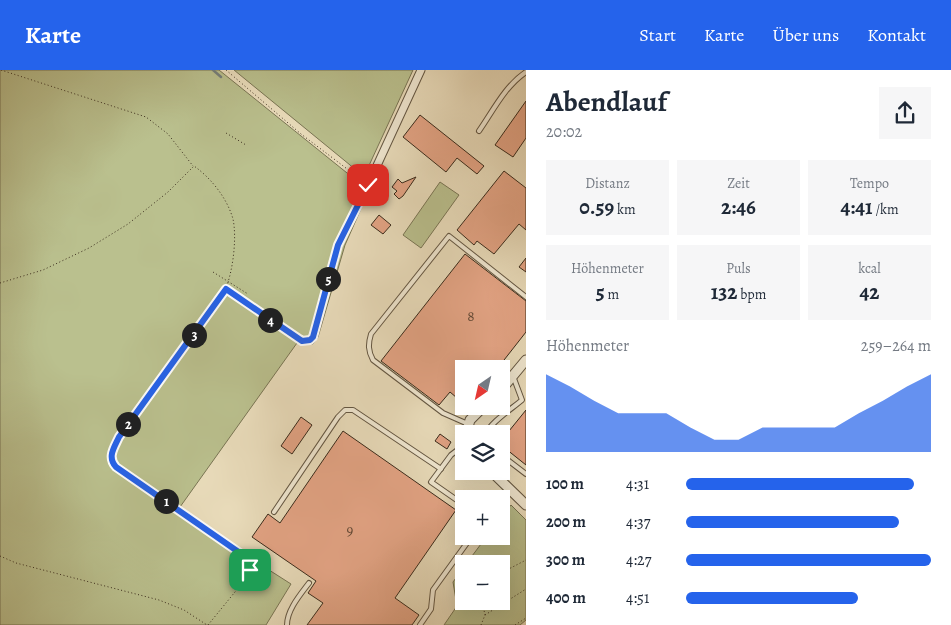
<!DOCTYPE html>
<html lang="de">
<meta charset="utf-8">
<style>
:root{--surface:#fff;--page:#f6f6f7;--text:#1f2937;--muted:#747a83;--accent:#2563eb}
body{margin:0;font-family:Alegreya,serif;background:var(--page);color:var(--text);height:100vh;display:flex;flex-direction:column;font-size:19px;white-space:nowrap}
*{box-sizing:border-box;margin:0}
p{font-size:16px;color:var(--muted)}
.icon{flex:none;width:28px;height:28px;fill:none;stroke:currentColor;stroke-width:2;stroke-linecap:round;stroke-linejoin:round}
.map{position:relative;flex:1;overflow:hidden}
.panel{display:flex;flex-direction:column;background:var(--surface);width:425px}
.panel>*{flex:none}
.needle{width:32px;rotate:214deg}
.fabs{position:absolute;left:455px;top:290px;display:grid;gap:10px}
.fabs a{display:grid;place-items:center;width:55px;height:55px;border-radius:0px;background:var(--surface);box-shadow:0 5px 20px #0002;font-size:25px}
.pin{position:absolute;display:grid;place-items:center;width:42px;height:42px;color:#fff;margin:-21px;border-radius:10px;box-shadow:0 2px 8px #0006}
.km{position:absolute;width:25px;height:25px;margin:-12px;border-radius:50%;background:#222;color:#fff;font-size:14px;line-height:25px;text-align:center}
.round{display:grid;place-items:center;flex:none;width:52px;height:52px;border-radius:0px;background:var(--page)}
.headline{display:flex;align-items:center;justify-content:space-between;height:85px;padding:0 20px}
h1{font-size:28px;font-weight:600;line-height:38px}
.stats{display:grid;grid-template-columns:repeat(3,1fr);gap:8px;height:85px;padding:5px 20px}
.stats div{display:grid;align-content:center;border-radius:0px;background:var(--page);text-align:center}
.stats b{font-size:21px;font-weight:600}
.stats small{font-size:14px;font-weight:400}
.stats p{font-size:14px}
.chart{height:140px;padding:10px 20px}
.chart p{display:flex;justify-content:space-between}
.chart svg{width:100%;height:90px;margin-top:5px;fill:var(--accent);opacity:.7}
ul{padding:0 20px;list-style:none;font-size:16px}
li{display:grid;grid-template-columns:80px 60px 1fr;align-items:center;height:38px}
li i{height:12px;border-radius:6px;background:var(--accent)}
header{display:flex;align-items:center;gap:30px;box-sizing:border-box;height:70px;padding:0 25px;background:var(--accent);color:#fff}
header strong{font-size:24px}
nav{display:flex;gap:28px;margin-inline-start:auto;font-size:18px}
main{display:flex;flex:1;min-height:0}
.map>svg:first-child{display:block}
.green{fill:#bac08e;stroke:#797554}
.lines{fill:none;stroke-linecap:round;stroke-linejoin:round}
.stream{stroke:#757f7c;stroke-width:2.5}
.building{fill:#e5a586;stroke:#382a1b}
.service-casing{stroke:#645743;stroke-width:6}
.minor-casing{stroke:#645743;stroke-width:9}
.tertiary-casing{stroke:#645743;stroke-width:11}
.path{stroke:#382a1b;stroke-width:1;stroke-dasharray:1 2.5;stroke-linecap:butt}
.service{stroke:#f1e9d3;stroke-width:4}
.minor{stroke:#f1e9d3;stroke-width:7}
.tertiary{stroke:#f1e9d3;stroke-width:9}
.route-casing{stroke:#fff;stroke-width:10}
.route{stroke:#2563eb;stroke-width:6}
.labels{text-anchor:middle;stroke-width:4.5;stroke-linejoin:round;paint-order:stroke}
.number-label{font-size:15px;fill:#634936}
</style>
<header>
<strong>Karte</strong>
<nav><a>Start</a><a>Karte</a><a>Über uns</a><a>Kontakt</a></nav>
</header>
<main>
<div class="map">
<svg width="526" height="555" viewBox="0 0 526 555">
<rect width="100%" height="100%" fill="#eaddbc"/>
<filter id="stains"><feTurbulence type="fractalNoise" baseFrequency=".004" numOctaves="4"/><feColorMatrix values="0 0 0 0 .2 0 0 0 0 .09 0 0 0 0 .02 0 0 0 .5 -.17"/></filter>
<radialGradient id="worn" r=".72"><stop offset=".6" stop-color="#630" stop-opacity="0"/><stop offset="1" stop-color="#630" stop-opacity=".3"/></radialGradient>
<!-- green -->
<g class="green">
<path d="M0 0H219L357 111 368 123 345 175 318 267 313 274 297 273 180 437 255 491 291 514 266 555H0Z"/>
<path d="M234 0H413L366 102 361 104Z"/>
<path d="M440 112 459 125 421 178 403 165Z"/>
<path d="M511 435 526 450V550L520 555H444L457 536 453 512 464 497V531H501V494H466L487 466H501V447Z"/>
</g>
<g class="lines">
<!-- stream -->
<path class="stream" d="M213 0 221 7"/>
</g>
<!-- building -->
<g class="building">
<path d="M526 31V68L513 87 495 75Z"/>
<path d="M420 45 484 96 477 104 457 88 446 102 403 67Z"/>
<path d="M504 101 526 118V160L519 154 494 184 477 171 474 175 457 160Z"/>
<path d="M416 107 403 126 399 129 394 124 397 121 392 117 398 109 402 113Z"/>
<path d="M379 145 391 155 383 164 371 155Z"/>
<path d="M465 184 526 231V262L497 299H464V320L457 328 450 322 439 335 381 291Z"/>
<path d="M526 188V202L519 197Z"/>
<path d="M526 340V395L501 375V364H496L502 356 509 361Z"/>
<path d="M301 347 312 355 292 384 281 376Z"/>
<path d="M343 361 456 440 395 528 419 545 412 555H307L323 533 308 523 316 511 252 467 268 444 280 453Z"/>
<path d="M440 364 451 372 447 379 435 371Z"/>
</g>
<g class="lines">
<!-- service casing -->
<g class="service-casing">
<g id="service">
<path d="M479 61C493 41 505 16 526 2"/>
<path d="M468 354 443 343 373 290C368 281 368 274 371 264L449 166 526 227"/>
<path d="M486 364C489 353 513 338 522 330L513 306"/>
<path d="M464 375 451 385 431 412 464 435"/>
<path d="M501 385 526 404"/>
<path d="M274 442 338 347 345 340H353L441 399"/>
<path d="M287 555C287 540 300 525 309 513"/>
<path d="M420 555 431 539 433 520 472 466"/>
</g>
</g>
<!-- minor casing -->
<g class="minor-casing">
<path id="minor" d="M368 115 421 0"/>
</g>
<!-- tertiary casing -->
<g class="tertiary-casing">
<g id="tertiary">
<path d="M501 320 526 290"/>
<path d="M466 364 470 350 484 336"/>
<path d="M491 401 526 435"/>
</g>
</g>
<!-- path -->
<g class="path">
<path d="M1 0 146 47 168 64 193 96"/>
<path d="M226 0 301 64 363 111"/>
<path d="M226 63 246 75"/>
<path d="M213 202 248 224"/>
<path d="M0 213 43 200 89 178 128 154 168 122 194 96C211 108 227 128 233 149 237 168 233 200 226 218"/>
<path d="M464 343 470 336"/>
<path d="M0 486 16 493 159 530 184 540 207 555"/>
<path d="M501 503 526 490"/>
<path d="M485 545 526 519"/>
<path d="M208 555 248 506C251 496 247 490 240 483L116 397C107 387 114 378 119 367L226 219 302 271 310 270 313 267 338 175 364 122"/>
<path d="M481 555 485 545 482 531"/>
<path d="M515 555 526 548"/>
</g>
<!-- service -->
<use href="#service" class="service"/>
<!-- minor -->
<use href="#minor" class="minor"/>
<!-- tertiary -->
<use href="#tertiary" class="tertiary"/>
</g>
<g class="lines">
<!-- route casing -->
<g class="route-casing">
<path id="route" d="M250 500 245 487 240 483 116 397C107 387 114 378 119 367L226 219 302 271 310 270 313 267 338 175 368 115"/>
</g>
<!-- route -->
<use href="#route" class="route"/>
</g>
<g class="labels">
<!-- number labels -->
<g class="number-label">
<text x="471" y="251">8</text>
<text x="350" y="465">9</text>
</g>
</g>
<rect width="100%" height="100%" filter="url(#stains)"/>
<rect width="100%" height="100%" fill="url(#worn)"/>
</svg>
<div class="fabs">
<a><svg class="needle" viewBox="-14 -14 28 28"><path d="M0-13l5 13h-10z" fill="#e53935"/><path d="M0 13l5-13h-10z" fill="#747a83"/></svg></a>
<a><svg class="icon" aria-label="layers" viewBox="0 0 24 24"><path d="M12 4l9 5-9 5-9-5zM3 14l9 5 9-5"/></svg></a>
<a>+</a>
<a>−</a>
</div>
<div class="pin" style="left:250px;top:500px;background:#1e9e55"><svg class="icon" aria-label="arrive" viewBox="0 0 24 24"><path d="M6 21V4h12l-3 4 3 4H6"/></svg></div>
<div class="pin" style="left:368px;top:115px;background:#d93025"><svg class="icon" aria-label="check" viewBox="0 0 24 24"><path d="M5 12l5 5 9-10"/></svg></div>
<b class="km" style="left:166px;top:431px">1</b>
<b class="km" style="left:128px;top:354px">2</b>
<b class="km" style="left:194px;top:265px">3</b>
<b class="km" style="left:270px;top:250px">4</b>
<b class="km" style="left:328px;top:209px">5</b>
</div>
<section class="panel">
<div class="headline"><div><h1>Abendlauf</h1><p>20:02</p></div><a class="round"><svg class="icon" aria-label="share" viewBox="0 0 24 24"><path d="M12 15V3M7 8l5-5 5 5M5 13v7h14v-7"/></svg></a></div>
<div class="stats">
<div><p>Distanz</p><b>0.59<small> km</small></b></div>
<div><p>Zeit</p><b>2:46</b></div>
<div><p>Tempo</p><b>4:41<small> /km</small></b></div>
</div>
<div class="stats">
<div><p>Höhenmeter</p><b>5<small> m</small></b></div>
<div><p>Puls</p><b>132<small> bpm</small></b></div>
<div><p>kcal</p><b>42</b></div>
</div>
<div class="chart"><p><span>Höhenmeter</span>259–264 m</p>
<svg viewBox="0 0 160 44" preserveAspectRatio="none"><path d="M0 44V6L10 12L20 19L30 25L40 25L50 25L60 32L70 38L80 38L90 32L100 32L110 32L120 32L130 25L140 19L150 12L160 6V44z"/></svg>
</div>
<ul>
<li><b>100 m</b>4:31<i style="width:93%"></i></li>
<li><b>200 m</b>4:37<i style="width:87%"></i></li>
<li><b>300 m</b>4:27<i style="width:100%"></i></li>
<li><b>400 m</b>4:51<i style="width:70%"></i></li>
</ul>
</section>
</main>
